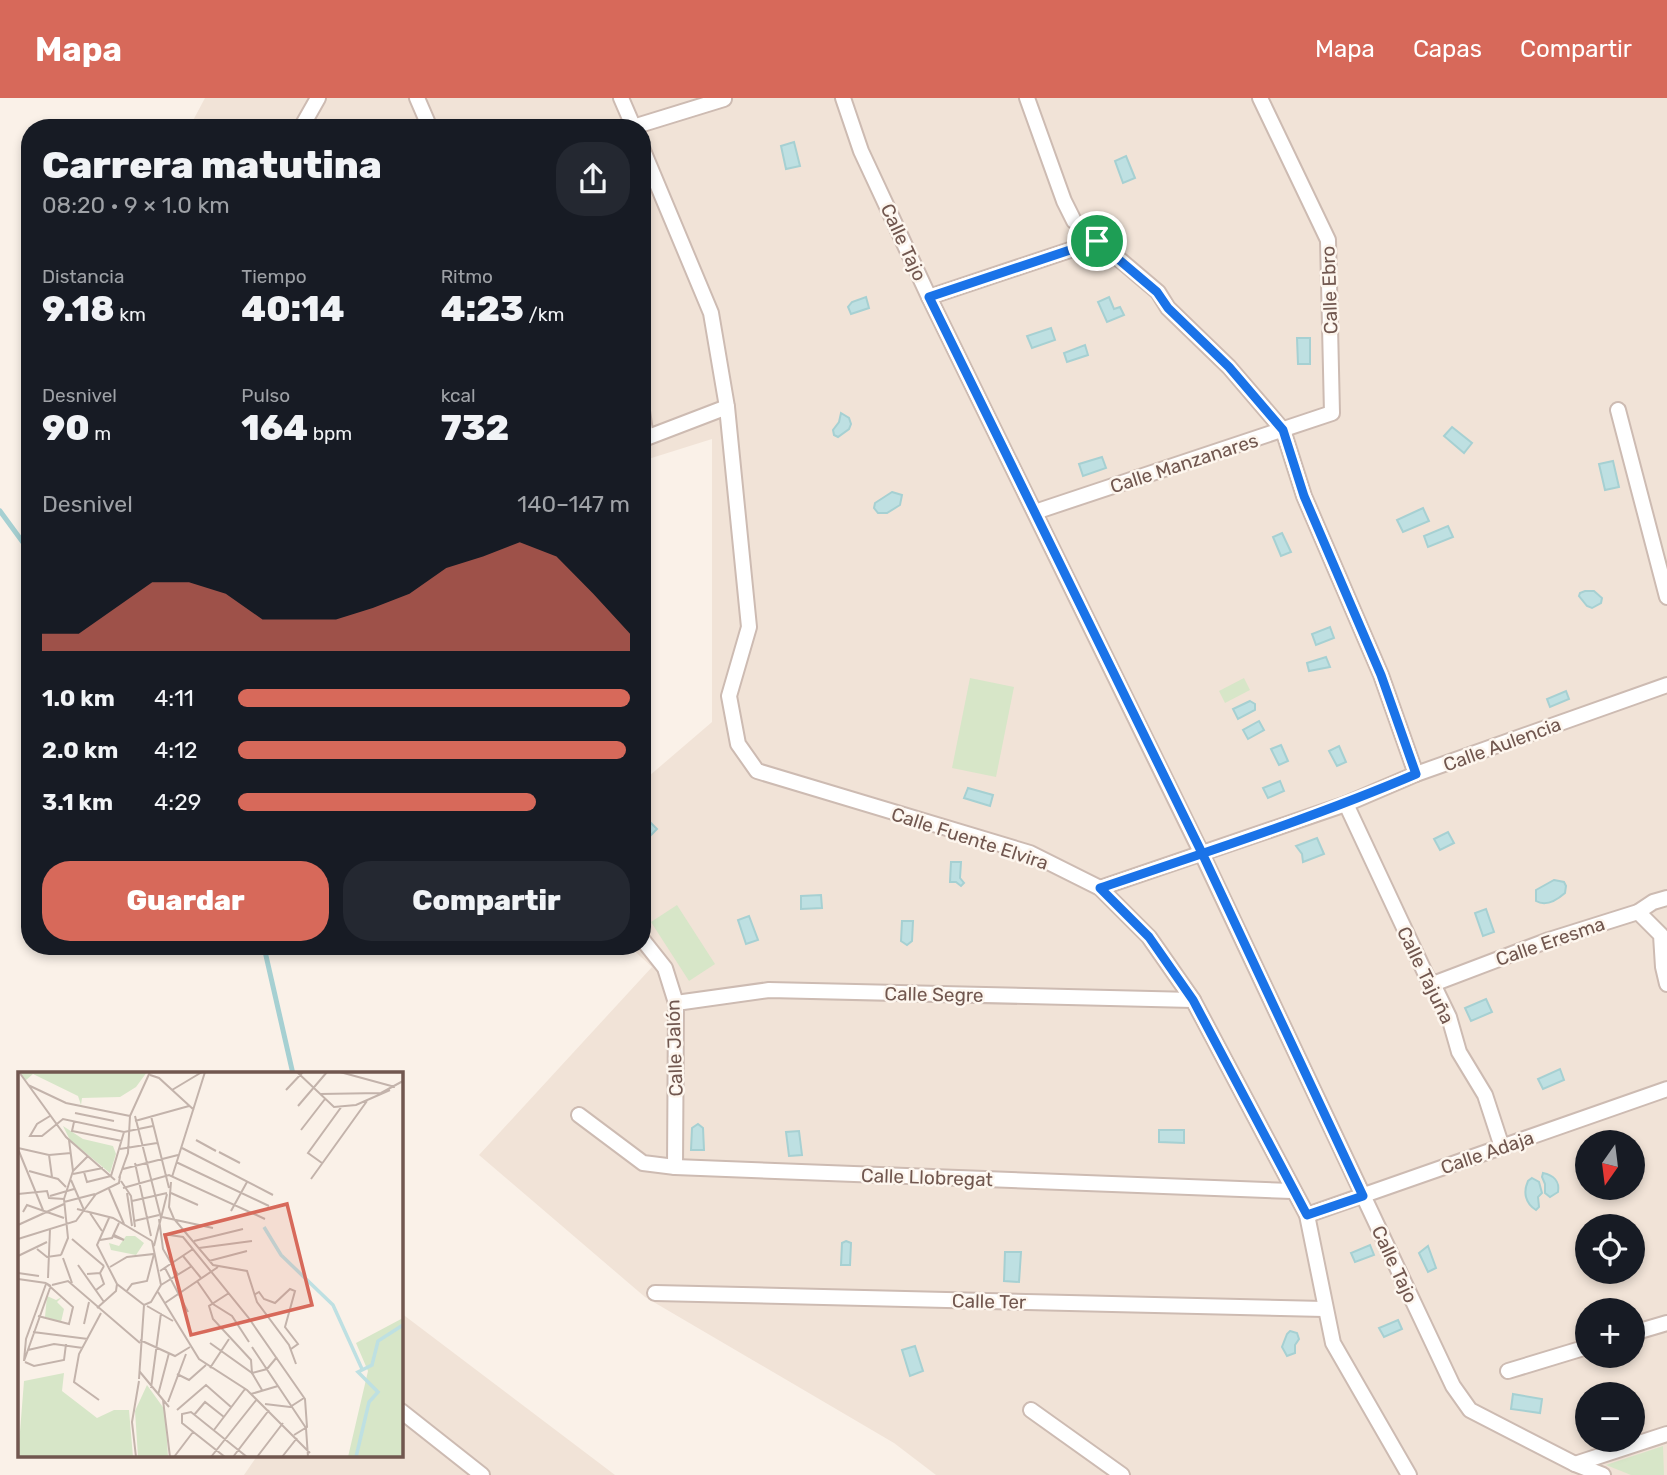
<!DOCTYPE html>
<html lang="es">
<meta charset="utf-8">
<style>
:root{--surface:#171b24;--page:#242831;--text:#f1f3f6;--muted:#9ea1a6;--accent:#d7695a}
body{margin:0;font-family:Rubik,sans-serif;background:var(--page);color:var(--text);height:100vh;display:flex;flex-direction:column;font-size:26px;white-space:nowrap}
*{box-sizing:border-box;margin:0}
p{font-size:23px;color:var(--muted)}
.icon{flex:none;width:38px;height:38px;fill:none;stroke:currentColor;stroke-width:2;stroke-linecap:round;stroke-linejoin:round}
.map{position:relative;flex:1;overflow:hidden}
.details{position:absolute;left:21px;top:21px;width:630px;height:836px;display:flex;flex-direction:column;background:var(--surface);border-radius:28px;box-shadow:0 4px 10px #0003}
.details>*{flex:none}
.needle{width:46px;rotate:194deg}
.buttons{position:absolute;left:1575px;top:1032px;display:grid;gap:14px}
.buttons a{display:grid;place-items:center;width:70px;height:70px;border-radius:50%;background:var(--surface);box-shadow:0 4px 10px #0003;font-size:35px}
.pin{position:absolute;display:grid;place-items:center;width:60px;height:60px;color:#fff;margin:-30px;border:4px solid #fff;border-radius:50%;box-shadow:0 2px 7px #0007}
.round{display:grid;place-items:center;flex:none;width:74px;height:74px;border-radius:28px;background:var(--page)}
.headline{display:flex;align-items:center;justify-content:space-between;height:119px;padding:0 21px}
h1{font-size:38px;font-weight:800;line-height:52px}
.stats{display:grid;grid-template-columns:repeat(3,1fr);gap:10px;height:119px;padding:7px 21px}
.stats div{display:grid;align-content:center}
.stats b{font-size:35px;font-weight:800}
.stats small{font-size:19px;font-weight:400}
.stats p{font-size:19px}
.chart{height:196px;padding:14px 21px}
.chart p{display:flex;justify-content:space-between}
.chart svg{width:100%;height:126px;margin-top:7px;fill:var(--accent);opacity:.7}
.primary-button{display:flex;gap:14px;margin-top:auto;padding:14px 21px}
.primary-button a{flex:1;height:80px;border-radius:28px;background:var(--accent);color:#fff;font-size:28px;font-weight:800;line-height:80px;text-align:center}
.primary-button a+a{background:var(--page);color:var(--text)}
ul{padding:0 21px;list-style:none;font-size:23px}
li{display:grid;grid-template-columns:112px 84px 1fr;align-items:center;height:52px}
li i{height:18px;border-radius:9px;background:var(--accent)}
header{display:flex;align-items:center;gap:42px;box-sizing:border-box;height:98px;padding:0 35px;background:var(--accent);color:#fff}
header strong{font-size:33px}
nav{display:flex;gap:38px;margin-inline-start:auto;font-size:24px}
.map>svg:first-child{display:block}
.residential{fill:#f1e3d7;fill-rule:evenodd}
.green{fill:#d7e6c8}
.water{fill:#bee0e2;stroke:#a6d0d2;stroke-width:2}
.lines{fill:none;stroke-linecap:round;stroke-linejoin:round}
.stream{stroke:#a6d0d2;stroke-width:5}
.street-casing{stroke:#cdbbb2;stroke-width:18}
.street{stroke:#fff;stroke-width:14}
.route-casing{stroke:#fff;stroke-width:14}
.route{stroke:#1a73e8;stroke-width:9}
.labels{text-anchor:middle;stroke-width:5;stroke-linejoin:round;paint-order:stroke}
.street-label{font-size:19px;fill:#71574f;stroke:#fdf6ee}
.inset-river{fill:none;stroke:#bee0e2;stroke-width:3.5}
.inset-road{fill:none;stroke:#c3b3ab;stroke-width:2}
.view{fill:#d7695a;fill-opacity:0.15;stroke:#d7695a;stroke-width:3.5}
.inset-edge{fill:none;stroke:#71574f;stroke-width:3.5}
</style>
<header>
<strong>Mapa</strong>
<nav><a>Mapa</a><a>Capas</a><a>Compartir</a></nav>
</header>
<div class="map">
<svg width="1667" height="1377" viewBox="0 0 1667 1377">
<rect width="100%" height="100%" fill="#faf1e8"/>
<!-- residential -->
<g class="residential">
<path d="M205 0H1667V1377H936L894 1345 645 1199 479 1057 652 869 630 849H642V684L712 624V341L642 363V30H189ZM1587 1045H1633V1090H1587ZM1587 1129H1633V1174H1587ZM1587 1213H1633V1258H1587ZM1587 1297H1633V1342H1587Z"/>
<path d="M401 1215 615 1377H244L257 1358H401Z"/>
</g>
<!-- green -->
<g class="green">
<path d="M970 580 1014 589 996 679 952 670Z"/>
<path d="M1244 580 1250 592 1225 605 1219 593Z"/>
<path d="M677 807 715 866 689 883 651 824Z"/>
<path d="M1663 1348 1664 1377H1631L1606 1367Z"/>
</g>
<!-- water -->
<g class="water">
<path d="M794 44 800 68 786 71 781 48Z"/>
<path d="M1126 58 1135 80 1123 85 1115 63Z"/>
<path d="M866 199 869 210 851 216 848 209 852 204Z"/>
<path d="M1109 199 1114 211 1120 209 1124 217 1107 224 1098 204Z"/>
<path d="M1051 230 1055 242 1032 250 1027 238Z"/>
<path d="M1297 240H1310V266H1298Z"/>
<path d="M1085 247 1088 257 1067 264 1064 255Z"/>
<path d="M841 315 849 320 851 326 849 331 838 339 834 337 833 332 839 324Z"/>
<path d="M1452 329 1472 345 1464 355 1444 338Z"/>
<path d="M1102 359 1106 370 1083 378 1079 366Z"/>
<path d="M1613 363 1619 389 1605 392 1599 366Z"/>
<path d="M892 394 902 397 900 407 887 415H878L874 410 875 405Z"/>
<path d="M1423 410 1429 423 1403 434 1397 422Z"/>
<path d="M1448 428 1453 439 1428 449 1424 438Z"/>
<path d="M1282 435 1291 454 1281 458 1273 439Z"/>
<path d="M1585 493H1594L1602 500 1601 505 1592 510 1587 508 1579 498 1580 495Z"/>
<path d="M1330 529 1334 540 1316 547 1312 536Z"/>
<path d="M1326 559 1330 569 1309 573 1307 565Z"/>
<path d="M1566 593 1569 601 1550 609 1547 601Z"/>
<path d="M1250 603 1255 606V612L1238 621 1233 611Z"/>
<path d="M1259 623 1264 632 1248 641 1243 632Z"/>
<path d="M1281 647 1288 663 1279 667 1271 651Z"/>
<path d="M1339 648 1346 664 1337 668 1329 653Z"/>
<path d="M1280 683 1284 693 1268 700 1263 690Z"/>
<path d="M968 690 993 697 990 708 964 700Z"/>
<path d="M642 716 657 731 646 742 642 738Z"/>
<path d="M1448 734 1454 745 1440 752 1434 741Z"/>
<path d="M1317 740 1324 756 1303 764 1302 756 1296 748Z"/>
<path d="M951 764H961L960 780 964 785 961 788 956 784H950Z"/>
<path d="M1554 782 1564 784 1566 788 1565 795C1557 802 1546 809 1536 803V792Z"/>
<path d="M821 797 822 810 801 811V798Z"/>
<path d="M1486 811 1494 834 1483 838 1475 815Z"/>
<path d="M749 818 758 842 746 846 738 822Z"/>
<path d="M902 823H913L912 843 907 847 901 843Z"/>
<path d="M1486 901 1492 914 1471 923 1465 910Z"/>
<path d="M1560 971 1564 982 1543 991 1538 981Z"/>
<path d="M698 1026 703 1030 704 1052H691L692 1030Z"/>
<path d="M1159 1032H1184V1045L1159 1044Z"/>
<path d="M799 1033 802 1057 789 1058 786 1034Z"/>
<path d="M1543 1075C1553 1077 1560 1083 1558 1094L1550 1099 1545 1095V1086L1542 1079Z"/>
<path d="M1532 1080 1539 1084 1542 1095 1538 1099 1539 1109 1536 1112C1525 1105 1523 1094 1528 1083Z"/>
<path d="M846 1143 851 1145 850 1167H841L842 1145Z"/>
<path d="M1370 1147 1374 1157 1355 1164 1351 1155Z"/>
<path d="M1428 1148 1436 1170 1428 1174 1419 1155Z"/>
<path d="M1005 1154H1021L1019 1184 1004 1183Z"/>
<path d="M1398 1222 1402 1231 1384 1239 1379 1230Z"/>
<path d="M1290 1233 1297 1235 1299 1241 1295 1247V1255L1287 1258 1282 1249 1287 1236Z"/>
<path d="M915 1248 923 1273 910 1278 902 1252Z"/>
<path d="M1513 1296 1542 1301 1540 1315 1511 1311Z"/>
</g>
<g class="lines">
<!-- stream -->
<g class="stream">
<path d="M0 413 30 454"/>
<path d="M264 849 293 976"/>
</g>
<!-- street casing -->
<g class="street-casing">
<g id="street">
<path d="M417 0 430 30"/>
<path d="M621 0 634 30"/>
<path d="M843 0 861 53 929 199 1202 756 1453 1288 1470 1312 1575 1366 1603 1377"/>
<path d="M1027 0 1064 103 1074 123 1158 194 1168 210 1229 269 1283 332 1304 398 1381 577 1416 676"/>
<path d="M633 29 724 1"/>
<path d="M301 30 318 0"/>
<path d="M642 50 711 215 727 309 749 529 729 598 738 646 757 673 1030 755 1100 790 1149 839 1193 902 1307 1117 1333 1245 1409 1377"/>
<path d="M929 199 1097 143"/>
<path d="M1618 312 1667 499"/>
<path d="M642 313 646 340 727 309"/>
<path d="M1035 414 1332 315 1328 142 1260 0"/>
<path d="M1346 706 1427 879 1433 886 1449 919 1459 954 1485 997 1502 1049"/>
<path d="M1100 790 1346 706 1416 676 1667 587"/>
<path d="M1638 814 1661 837 1663 869 1667 886"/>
<path d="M642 841 665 870 676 905 675 1069"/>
<path d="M1433 886 1549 842 1638 814 1653 804 1667 800"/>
<path d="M676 905 769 892 1193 902"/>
<path d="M579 1017 643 1065 675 1069 1292 1093"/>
<path d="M1307 1117 1667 991"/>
<path d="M655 1195 1324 1211"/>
<path d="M1633 1235 1667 1225"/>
<path d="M1508 1273 1587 1249"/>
<path d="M1031 1312 1122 1377"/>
<path d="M401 1313 482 1377"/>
<path d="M1575 1366 1667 1336"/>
</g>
</g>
<!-- street -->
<use href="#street" class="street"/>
</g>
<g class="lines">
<!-- route casing -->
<g class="route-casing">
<path id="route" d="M1097 143 929 199 1202 755 1363 1098 1307 1117 1193 902 1149 839 1100 790C1206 754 1313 720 1416 676L1381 577 1304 398 1283 332 1229 269 1168 210 1157 194 1097 143"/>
</g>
<!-- route -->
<use href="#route" class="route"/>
</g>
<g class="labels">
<!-- street labels -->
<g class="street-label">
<text transform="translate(904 144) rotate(65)" y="7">Calle Tajo</text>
<text transform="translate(1329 192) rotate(-92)" y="7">Calle Ebro</text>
<text transform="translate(1184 365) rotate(-18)" y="7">Calle Manzanares</text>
<text transform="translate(1502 646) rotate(-20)" y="7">Calle Aulencia</text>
<text transform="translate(970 740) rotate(18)" y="7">Calle Fuente Elvira</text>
<text transform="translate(1550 843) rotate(-19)" y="7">Calle Eresma</text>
<text transform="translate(1426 877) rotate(64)" y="7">Calle Tajuña</text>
<text transform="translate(934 896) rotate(1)" y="7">Calle Segre</text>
<text transform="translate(674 950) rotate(-92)" y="7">Calle Jalón</text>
<text transform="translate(1487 1054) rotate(-19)" y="7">Calle Adaja</text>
<text transform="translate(927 1079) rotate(2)" y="7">Calle Llobregat</text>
<text transform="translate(1395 1166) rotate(65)" y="7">Calle Tajo</text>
<text transform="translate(989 1203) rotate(1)" y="7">Calle Ter</text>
</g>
</g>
<!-- overview -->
<g transform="translate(18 974)">
<rect width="385" height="385" fill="#faf1e8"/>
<path d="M2 0H129L118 15 102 25 64 26 63 33 60 24 15 2 7 9ZM45 54 65 67 95 74 98 82 92 101 52 68ZM108 164H117L126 171 118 183 93 178 91 171 101 174ZM29 224 38 228 44 225 39 230 46 237 43 250 27 245ZM385 246V385H330L350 299 338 271ZM46 301 44 319 79 346 96 338H111L115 385H0L6 309ZM129 313 147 338 150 385H120L117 339Z" fill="#d7e6c8"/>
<path class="inset-river" d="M246 155 263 183 315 233 344 297M338 385 351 330 360 320 340 300 354 293 360 269 385 253"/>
<path class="inset-road" d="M1 0 48 65 97 108M279 0 316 35 338 33 372 18M322 0 377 15M132 3 141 6 176 38M10 13 48 31 112 44M154 18 184 0M268 18 285 0M302 22 363 21 385 9M280 34 309 0M57 41 96 49M32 44 19 52 12 64H24L45 47 106 60 135 54M117 44 143 146M133 44 151 116M117 49 171 34M56 50 54 59 104 69M283 58 307 27M178 68 198 79M0 76 31 83 53 81M164 76 255 123M0 77 25 138M102 77 139 71M201 80 222 91M31 83 34 105M158 90 251 134M117 91 133 164M304 91 290 81 324 34M105 97 160 83M11 99 40 107 48 115M55 99 70 84M66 100 69 110 93 104M55 102 85 96M93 104 106 60M154 105 187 0M101 106 110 81 112 44 132 0M293 107 349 29M53 108 66 138M103 109 113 124 117 155M153 110 151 135 156 147 195 193 229 199 239 230 271 273 278 292M105 116 151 103 247 147M91 117 106 152M109 121 114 154M153 121 180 133M0 122 29 119 31 126 46 127M32 124 56 117M114 129 149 121M46 130 77 122M59 137 95 146 134 169M213 139 229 110M5 140 9 133 46 146M72 141 84 159M144 145 195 156M91 146 79 173 99 212 126 233M141 147 145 177 160 203M116 149 141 143M0 153 46 132M145 162 165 165 230 245 287 327 289 355 276 363M95 164 106 168 96 163M0 167 58 149 78 122 101 111 102 104M54 167 86 194M82 168 94 166 101 151M176 169 225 157M136 174 149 122M181 176 234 169M19 177 29 185 43 183M43 183 50 166 46 127 55 99 51 68M0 184 29 170M165 184 183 206M45 186 54 211M191 189 229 179M60 193 86 230M92 195 109 185 136 182 129 209 114 212 108 220M147 196 170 240M142 199 175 177M0 201 21 204M69 202 82 201 86 194M30 206 32 157M0 207 28 211M179 209 195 232 214 244 231 270M34 213 50 209 122 271M143 213 174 194M78 218 86 212 82 201M140 220 181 287 229 318 292 381M211 221 191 234 195 247 233 288 234 301 249 297 259 285M236 223 241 220 246 227 257 231 272 217 277 219 267 255 280 272 273 277M147 231 200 195M126 233 133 230 143 213 134 169M129 234 155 249M79 236 98 219 99 212M20 244 51 252 55 235 28 211 33 214M66 252 71 230M15 260 70 267M122 268 157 284 172 275M192 271 234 301 244 318M234 275 288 356 290 385M10 278 36 272 65 276M6 289 8 267 28 212M6 289 32 216M7 290 16 294 46 288 48 272M192 296 211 267M122 300 151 335M159 302 171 308 188 293M121 307 126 233M133 316 143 241M233 322 260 314M140 323 151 281M81 328 56 310 61 282 83 241M145 328 152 385M150 330 168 282M247 332 272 335 286 326M159 338 188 313 213 335M176 343 187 330 206 345M196 358 227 317M118 385 114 350 121 309M156 385 175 360M193 385 239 327M207 385 164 351V342L173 340 229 385M215 385 251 338M239 385 265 351M264 385 279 366"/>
<path class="view" d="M269 132 294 233 173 263 147 163Z"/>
<rect width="385" height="385" class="inset-edge"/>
</g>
</svg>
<div class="buttons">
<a><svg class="needle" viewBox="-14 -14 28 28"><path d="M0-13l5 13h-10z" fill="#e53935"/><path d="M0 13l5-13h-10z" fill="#9ea1a6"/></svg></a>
<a><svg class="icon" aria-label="locate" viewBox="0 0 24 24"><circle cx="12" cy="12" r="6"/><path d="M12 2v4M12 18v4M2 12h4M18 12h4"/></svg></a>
<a>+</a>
<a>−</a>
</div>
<div class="pin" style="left:1097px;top:143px;background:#1e9e55"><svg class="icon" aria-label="arrive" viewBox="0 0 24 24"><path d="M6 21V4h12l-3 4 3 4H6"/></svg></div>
<section class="details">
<div class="headline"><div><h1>Carrera matutina</h1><p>08:20 · 9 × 1.0 km</p></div><a class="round"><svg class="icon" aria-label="share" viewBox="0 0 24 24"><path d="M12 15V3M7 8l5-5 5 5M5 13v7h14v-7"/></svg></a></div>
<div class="stats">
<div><p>Distancia</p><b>9.18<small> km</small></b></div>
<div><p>Tiempo</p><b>40:14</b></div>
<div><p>Ritmo</p><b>4:23<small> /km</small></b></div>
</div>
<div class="stats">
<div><p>Desnivel</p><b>90<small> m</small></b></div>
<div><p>Pulso</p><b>164<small> bpm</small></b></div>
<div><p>kcal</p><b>732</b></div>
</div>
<div class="chart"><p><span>Desnivel</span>140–147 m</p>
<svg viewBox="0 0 160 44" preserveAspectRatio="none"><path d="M0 44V38L10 38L20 29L30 20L40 20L50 24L60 33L70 33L80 33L90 29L100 24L110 15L120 11L130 6L140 11L150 24L160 38V44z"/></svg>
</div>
<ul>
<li><b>1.0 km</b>4:11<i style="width:100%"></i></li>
<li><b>2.0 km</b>4:12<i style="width:99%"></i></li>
<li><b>3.1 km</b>4:29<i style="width:76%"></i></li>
</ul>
<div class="primary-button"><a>Guardar</a><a>Compartir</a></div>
</section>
</div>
